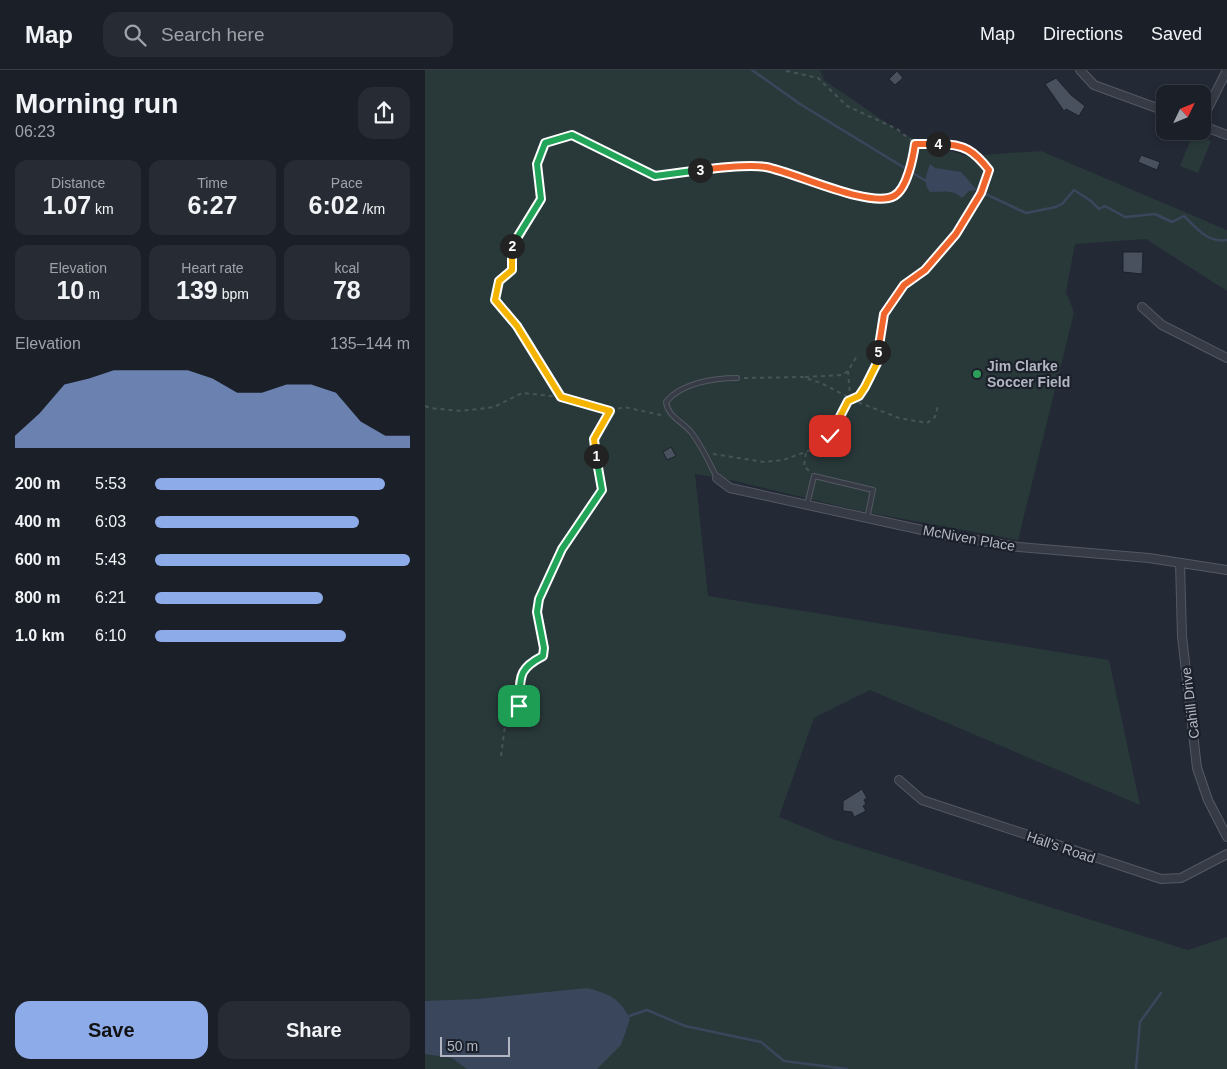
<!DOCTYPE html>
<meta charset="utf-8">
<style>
:root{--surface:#1a1f28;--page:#272c34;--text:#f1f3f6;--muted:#9fa2a8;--line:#383d45;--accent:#8eabe9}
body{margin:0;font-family:Helvetica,sans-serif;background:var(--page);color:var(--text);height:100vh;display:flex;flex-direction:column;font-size:19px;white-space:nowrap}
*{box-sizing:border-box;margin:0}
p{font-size:16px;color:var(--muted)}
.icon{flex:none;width:28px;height:28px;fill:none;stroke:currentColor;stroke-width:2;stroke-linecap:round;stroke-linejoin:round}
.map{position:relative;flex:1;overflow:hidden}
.sheet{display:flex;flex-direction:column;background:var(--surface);width:425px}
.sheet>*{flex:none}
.needle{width:32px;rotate:47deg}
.buttons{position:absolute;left:731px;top:15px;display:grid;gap:10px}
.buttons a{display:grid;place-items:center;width:55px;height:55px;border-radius:10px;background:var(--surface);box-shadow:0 2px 8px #0003,0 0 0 1px var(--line);font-size:25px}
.scale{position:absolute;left:15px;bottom:12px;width:70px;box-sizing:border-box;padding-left:5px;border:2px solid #b1b6c2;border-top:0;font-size:14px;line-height:18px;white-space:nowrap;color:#b1b6c2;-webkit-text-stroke:4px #1b202a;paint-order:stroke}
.pin{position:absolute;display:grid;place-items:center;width:42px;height:42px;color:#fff;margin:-21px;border-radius:10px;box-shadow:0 2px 8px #0006}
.km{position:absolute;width:25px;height:25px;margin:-12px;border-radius:50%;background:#222;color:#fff;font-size:14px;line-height:25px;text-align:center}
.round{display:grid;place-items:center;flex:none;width:52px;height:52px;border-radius:15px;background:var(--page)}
.headline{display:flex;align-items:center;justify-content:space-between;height:85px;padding:0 15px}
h1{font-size:28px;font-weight:600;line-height:38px}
.stats{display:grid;grid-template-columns:repeat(3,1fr);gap:8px;height:85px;padding:5px 15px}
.stats div{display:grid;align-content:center;border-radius:12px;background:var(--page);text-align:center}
.stats b{font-size:25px;font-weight:600}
.stats small{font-size:14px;font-weight:400}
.stats p{font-size:14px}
.chart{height:140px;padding:10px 15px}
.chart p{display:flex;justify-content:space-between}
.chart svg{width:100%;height:90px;margin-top:5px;fill:var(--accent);opacity:.7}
.button{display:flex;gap:10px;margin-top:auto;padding:10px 15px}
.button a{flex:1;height:58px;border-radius:15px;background:var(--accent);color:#111;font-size:20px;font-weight:600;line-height:58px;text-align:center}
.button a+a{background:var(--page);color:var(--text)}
ul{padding:0 15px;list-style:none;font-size:16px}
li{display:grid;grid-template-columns:80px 60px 1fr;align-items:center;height:38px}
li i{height:12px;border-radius:6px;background:var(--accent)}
header{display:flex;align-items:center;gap:30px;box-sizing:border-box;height:70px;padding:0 25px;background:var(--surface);border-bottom:1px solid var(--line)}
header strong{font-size:24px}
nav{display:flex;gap:28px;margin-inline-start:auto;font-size:18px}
.search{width:350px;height:45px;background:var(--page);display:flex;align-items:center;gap:12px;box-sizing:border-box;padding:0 18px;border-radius:15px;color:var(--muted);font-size:19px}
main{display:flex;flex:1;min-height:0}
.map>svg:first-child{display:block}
.green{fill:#29393a}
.water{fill:#3a465c}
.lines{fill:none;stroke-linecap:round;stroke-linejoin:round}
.stream{stroke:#3a465c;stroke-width:2.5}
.building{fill:#49505e;stroke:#1d222c}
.service-casing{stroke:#545963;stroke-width:6}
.minor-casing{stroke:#545963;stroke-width:10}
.path{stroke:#465457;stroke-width:2;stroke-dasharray:4 4;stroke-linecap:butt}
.service{stroke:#363b46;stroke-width:4}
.minor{stroke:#363b46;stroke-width:8}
.split-1-casing{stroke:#fff;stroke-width:10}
.split-2-casing{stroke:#fff;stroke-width:10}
.split-3-casing{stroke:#fff;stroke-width:10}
.split-4-casing{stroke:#fff;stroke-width:10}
.split-5-casing{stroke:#fff;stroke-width:10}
.split-6-casing{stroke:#fff;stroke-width:10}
.split-1{stroke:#22a559;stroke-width:6}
.split-2{stroke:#f5b400;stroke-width:6}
.split-3{stroke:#22a559;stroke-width:6}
.split-4{stroke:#f0652b;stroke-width:6}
.split-5{stroke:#f0652b;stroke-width:6}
.split-6{stroke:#f5b400;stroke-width:6}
.leisure-dot{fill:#2e9e5b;stroke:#1b202a;stroke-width:2}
.labels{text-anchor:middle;stroke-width:4.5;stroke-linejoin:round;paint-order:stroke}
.poi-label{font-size:14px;font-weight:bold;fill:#b1b6c2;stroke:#1b202a;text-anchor:start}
.street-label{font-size:14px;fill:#b1b6c2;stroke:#1b202a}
</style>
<header>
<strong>Map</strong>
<div class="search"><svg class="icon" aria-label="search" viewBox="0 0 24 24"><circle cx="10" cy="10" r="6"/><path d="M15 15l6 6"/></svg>Search here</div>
<nav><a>Map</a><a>Directions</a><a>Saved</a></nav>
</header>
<main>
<section class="sheet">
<div class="headline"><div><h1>Morning run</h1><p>06:23</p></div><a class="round"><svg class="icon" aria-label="share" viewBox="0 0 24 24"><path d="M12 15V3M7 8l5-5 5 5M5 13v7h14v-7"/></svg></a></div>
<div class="stats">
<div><p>Distance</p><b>1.07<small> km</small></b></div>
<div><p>Time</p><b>6:27</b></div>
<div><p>Pace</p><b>6:02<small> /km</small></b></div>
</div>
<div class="stats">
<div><p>Elevation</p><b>10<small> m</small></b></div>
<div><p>Heart rate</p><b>139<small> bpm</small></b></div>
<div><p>kcal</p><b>78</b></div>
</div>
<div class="chart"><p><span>Elevation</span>135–144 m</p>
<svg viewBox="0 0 160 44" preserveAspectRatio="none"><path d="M0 44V38L10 27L20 13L30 10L40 6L50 6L60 6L70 6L80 10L90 17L100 17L110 13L120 13L130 17L140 31L150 38L160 38V44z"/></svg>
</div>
<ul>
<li><b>200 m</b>5:53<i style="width:90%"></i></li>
<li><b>400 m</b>6:03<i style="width:80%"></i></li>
<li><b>600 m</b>5:43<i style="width:100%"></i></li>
<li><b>800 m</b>6:21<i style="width:66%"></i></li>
<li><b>1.0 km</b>6:10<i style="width:75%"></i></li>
</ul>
<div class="button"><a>Save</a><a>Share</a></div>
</section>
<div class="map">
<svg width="802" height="999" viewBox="0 0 802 999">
<rect width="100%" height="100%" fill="#232935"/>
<!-- green -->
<g class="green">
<path d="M0 0H395L399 10 479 65 541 86 616 81 802 160V221L721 169 650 174 641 222 649 242 593 470 435 441 306 410 270 404 283 526 684 590 715 735 445 620 389 648 354 747 410 770 763 880 802 867V999H0Z"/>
<path d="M768 64 786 71 773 103 755 96Z"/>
</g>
<!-- water -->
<g class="water">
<path d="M505 94 510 98 536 102 552 120 544 121 537 128C528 119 517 122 505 122 497 113 502 104 505 94Z"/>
<path d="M162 918C184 924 194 927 205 949L196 975 172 999H42L27 988 0 984V931L52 929Z"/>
</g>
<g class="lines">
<!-- stream -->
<g class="stream">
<path d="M327 0 375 34 501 111"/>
<path d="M552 120 601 143 631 137 638 133 649 120 666 131 674 139 680 136 700 147 730 144 747 152 759 146C772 159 783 173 802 170"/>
<path d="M204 946 222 940 260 956 336 972 359 991 422 999"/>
<path d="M711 999 715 952 736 923"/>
</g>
</g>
<!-- building -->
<g class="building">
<path d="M472 1 478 8 470 15 464 9Z"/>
<path d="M631 8 646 25 660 36 654 46 641 39 639 41 620 14Z"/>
<path d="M716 85 735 92 732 100 713 92Z"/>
<path d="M698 182H718L717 204 698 202Z"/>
<path d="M246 377 251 386 242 390 238 382Z"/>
<path d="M437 719 442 728 439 730 441 734 438 736 441 741 429 747 427 742 418 741V731Z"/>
</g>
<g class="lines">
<!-- service casing -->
<g class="service-casing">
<g id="service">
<path d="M292 408C284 392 277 376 266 362 257 351 243 347 241 332 256 313 289 308 312 308"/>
<path d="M382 435 389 406 448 420 442 449"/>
</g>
</g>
<!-- minor casing -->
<g class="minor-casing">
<g id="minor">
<path d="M655 0 669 15 740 41"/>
<path d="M778 48 802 0"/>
<path d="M778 56 802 65"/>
<path d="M717 237 737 255 802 288"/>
<path d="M292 408 305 418 520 465 594 477 724 488 802 500"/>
<path d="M755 493 757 566 772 698 783 730 802 767"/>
<path d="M474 710 497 730 736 809 756 808 802 784"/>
</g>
</g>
<!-- path -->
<g class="path">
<path d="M423 301 425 326"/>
<path d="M380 307 417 305 423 301 433 284"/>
<path d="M319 308 377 307 396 313 435 333 474 348 502 353 510 347 513 336"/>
<path d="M0 336 5 338 36 341 69 337 97 323 136 327"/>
<path d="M236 345 199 337 185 341 136 327 92 256 70 230 74 211 87 201V176L117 129 112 94 120 73 147 65 230 106 279 99 340 97 393 115 459 131 472 125 485 101 491 74 472 59 422 36 393 8 357 0"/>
<path d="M381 383 379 396 384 401"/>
<path d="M288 384 339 392 358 390 386 380 405 366 423 331 433 326 450 298 459 244 479 215 500 200 531 164 556 123 564 100 550 82 525 74H491"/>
<path d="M76 686 80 656 94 636 95 604 104 594 118 586 119 578 112 542 114 529 137 479 177 420 169 369 185 341"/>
</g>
<!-- service -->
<use href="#service" class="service"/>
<!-- minor -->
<use href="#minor" class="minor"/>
</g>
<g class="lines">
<!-- split-1 casing -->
<g class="split-1-casing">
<path id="split-1" d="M94 636C96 608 91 600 118 586L119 578 112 542 114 529 137 479 177 420 171 386"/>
</g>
<!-- split-2 casing -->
<g class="split-2-casing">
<path id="split-2" d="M87 176V200L74 211 70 230 92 256 136 327 185 341 169 369 171 386"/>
</g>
<!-- split-3 casing -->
<g class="split-3-casing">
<path id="split-3" d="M87 176 116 129 112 94 120 73 147 65 230 106 275 100"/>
</g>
<!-- split-4 casing -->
<g class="split-4-casing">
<path id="split-4" d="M275 100C291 98 326 94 341 97 369 102 445 139 469 126 482 119 488 88 490 74H513"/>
</g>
<!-- split-5 casing -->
<g class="split-5-casing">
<path id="split-5" d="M453 282 459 244 479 215 500 200 531 164 556 123 564 100C549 81 540 74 513 74"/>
</g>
<!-- split-6 casing -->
<g class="split-6-casing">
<path id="split-6" d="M405 366 423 331 434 326 440 317 452 293 453 282"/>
</g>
<!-- split-1 -->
<use href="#split-1" class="split-1"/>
<!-- split-2 -->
<use href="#split-2" class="split-2"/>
<!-- split-3 -->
<use href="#split-3" class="split-3"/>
<!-- split-4 -->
<use href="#split-4" class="split-4"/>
<!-- split-5 -->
<use href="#split-5" class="split-5"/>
<!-- split-6 -->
<use href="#split-6" class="split-6"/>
</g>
<!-- markers -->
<circle class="leisure-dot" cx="552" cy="304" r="5"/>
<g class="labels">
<!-- poi labels -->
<g class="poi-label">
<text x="562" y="301">Jim Clarke<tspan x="562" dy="16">Soccer Field</tspan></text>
</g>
<!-- street labels -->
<g class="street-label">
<text transform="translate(544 468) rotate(10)" y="5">McNiven Place</text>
<text transform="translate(765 633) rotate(-97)" y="5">Cahill Drive</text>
<text transform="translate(636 777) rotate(19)" y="5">Hall's Road</text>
</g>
</g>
</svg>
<div class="buttons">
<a><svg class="needle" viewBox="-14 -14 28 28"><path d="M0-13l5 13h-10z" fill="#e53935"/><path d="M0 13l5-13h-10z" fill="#9fa2a8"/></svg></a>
</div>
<div class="scale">50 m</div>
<div class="pin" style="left:94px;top:636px;background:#1e9e55"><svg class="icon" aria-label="arrive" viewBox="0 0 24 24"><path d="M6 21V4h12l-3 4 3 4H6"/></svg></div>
<div class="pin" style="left:405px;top:366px;background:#d93025"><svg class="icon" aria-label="check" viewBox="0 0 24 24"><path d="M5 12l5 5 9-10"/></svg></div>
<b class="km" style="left:171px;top:386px">1</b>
<b class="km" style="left:87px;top:176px">2</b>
<b class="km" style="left:275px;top:100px">3</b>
<b class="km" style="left:513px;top:74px">4</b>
<b class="km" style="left:453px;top:282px">5</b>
</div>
</main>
